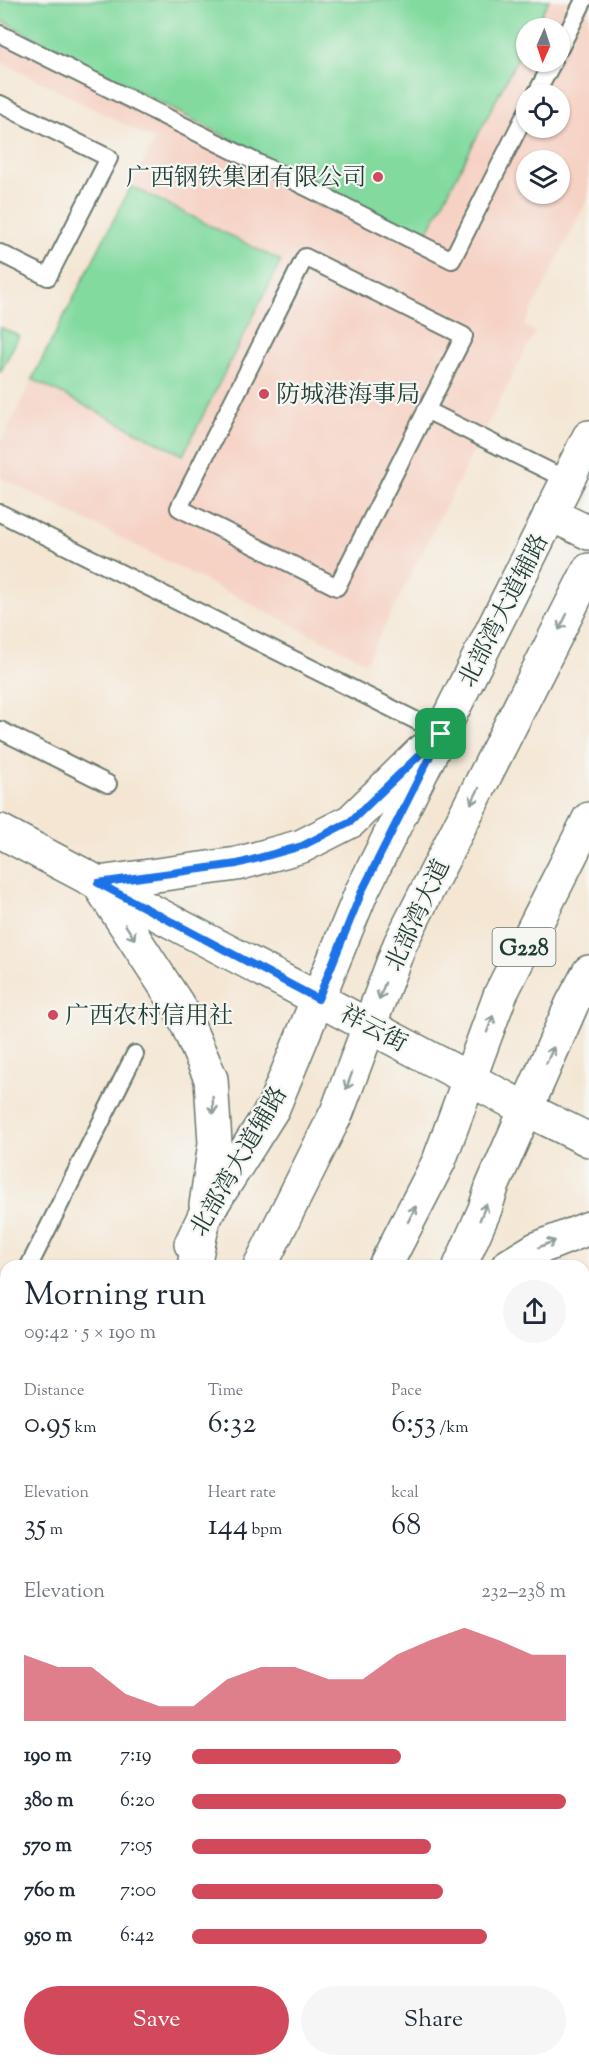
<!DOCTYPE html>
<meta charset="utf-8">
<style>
:root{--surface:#fff;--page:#f6f6f7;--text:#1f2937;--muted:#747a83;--accent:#d1495b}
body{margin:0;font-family:"Sorts Mill Goudy","Noto Serif SC",serif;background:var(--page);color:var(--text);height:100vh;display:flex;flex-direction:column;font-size:22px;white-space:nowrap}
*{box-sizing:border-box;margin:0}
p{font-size:20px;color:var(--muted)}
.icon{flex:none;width:33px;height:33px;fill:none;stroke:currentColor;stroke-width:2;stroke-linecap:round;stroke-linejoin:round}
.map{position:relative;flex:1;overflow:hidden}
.side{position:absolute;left:0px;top:1260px;width:590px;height:807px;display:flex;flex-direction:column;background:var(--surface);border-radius:18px 18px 0 0;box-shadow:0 2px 4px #0004}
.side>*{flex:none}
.needle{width:39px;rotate:183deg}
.buttons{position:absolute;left:516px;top:18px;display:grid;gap:12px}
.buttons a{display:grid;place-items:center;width:54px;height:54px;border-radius:50%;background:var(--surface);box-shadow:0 2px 4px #0004;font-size:30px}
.pin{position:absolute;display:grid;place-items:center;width:51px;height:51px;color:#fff;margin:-26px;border-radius:12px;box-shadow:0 3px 9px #0006}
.round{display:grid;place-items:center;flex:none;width:63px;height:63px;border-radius:32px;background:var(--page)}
.summary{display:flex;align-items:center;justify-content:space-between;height:102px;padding:0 24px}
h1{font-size:33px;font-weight:600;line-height:45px}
.stats{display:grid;grid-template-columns:repeat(3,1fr);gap:9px;height:102px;padding:6px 24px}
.stats div{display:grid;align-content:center}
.stats b{font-size:30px;font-weight:600}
.stats small{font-size:16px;font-weight:400}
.stats p{font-size:16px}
.chart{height:168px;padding:12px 24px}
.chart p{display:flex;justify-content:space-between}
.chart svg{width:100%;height:108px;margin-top:6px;fill:var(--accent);opacity:.7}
.button{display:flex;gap:12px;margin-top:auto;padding:12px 24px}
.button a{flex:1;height:69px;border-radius:36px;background:var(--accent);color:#fff;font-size:24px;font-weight:600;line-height:69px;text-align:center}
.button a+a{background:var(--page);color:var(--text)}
ul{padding:0 24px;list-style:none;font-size:20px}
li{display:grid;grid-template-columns:96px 72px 1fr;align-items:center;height:45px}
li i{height:15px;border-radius:8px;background:var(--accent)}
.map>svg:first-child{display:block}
.built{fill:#f6d2c4;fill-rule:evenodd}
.green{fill:#82da9f;stroke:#508c6a;stroke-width:1.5}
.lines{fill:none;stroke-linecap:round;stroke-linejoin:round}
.lane-casing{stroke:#6a786c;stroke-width:20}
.secondary-casing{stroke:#6a786c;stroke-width:36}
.highway-casing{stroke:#6a786c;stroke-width:36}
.lane{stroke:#fff;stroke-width:16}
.secondary{stroke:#fff;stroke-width:33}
.highway{stroke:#fff;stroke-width:33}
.oneway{stroke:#8f9e9a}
.route-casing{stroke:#fff;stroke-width:12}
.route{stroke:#1a73e8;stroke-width:8}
.poi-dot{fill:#d1495b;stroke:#f6f6f2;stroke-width:2}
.labels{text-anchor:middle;stroke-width:4.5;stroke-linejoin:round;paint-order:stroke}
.shield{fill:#f6f6f2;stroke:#60746d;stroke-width:1.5}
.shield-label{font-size:22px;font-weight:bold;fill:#1f3d34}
.poi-label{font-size:24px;fill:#1f3d34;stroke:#f6f6f2;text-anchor:start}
.street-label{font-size:24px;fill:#1f3d34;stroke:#f6f6f2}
</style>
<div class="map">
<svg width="589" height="2067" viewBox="0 0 589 2067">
<rect width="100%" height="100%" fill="#f6f6f2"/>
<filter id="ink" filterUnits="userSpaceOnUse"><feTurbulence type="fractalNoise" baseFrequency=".0167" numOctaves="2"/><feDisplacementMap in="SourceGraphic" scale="12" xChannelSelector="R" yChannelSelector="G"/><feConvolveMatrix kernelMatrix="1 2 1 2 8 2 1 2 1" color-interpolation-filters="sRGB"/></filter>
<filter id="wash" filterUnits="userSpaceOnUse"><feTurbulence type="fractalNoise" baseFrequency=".008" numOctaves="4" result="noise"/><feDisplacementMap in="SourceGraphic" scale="24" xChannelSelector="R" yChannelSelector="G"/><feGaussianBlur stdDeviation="1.35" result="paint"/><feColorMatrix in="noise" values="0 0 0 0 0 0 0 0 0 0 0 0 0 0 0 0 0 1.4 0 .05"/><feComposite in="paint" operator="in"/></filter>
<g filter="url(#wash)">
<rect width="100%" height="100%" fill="#f4e6d3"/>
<!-- built -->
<path class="built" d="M0 0H589V196L524 326 535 332 366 662 0 477V443L155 140 0 61ZM526 28H560V62H526ZM526 94H560V128H526ZM526 160H560V194H526Z"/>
<!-- green -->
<g class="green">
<path d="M0 0H549L534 28H526V42L424 239 0 20Z"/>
<path d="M131 186 281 261 183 455 32 379Z"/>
<path d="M0 327 19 336 0 373Z"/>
</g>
</g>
<g filter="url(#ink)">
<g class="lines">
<!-- lane casing -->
<g class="lane-casing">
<g id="lane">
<path d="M0 34 452 260 526 113"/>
<path d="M560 48 584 0"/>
<path d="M536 94 553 62"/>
<path d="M0 104 109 158 48 277 0 253"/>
<path d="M305 257 464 336 337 587 179 508Z"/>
<path d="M426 410 567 480"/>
<path d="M0 513 441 733"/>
<path d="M0 730 108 784"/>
<path d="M29 1266 135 1054"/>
<path d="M0 1323 6 1311"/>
<path d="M584 1843 589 1846"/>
<path d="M584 2003 589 1992"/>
<path d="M551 2067 554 2061"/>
</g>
</g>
<!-- secondary casing -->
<g class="secondary-casing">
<g id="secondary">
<path d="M0 831 526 1109 589 1140"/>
<path d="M206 1205 215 1143 211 1079 181 1010 98 883 237 864 302 846 351 821 422 751"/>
<path d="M191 1244 204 1217 273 1108 362 891 589 437"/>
<path d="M460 1266 485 1209 492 1187 572 1004 589 972"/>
<path d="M508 1266 536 1249 589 1228"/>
<path d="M0 1627 6 1615"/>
<path d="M66 2067 69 2061"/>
</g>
</g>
<!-- highway casing -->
<g class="highway-casing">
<g id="highway">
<path d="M550 514 589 533"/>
<path d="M194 1266 204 1217"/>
<path d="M260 1266 337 1112 400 944 589 570"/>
<path d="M385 1266 439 1161 501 993 589 819"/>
<path d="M0 1782 6 1770"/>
<path d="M0 2032 6 2020"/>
</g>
</g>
<!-- lane -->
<use href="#lane" class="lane"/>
<!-- secondary -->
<use href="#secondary" class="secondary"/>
<!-- highway -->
<use href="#highway" class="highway"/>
</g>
<!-- one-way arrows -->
<defs><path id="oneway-shaft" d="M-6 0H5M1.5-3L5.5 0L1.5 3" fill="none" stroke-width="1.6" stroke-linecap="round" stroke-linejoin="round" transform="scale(1.5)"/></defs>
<g class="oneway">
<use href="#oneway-shaft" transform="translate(563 622) rotate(117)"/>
<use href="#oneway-shaft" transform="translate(475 796) rotate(117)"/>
<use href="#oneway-shaft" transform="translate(130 932) rotate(57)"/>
<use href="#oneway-shaft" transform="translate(382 991) rotate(110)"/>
<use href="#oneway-shaft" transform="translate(490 1024) rotate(-70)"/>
<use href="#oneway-shaft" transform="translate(550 1055) rotate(-66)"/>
<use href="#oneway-shaft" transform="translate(349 1081) rotate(110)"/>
<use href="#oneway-shaft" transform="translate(213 1105) rotate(87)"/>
<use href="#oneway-shaft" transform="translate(483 1212) rotate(-68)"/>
<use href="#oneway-shaft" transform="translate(412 1214) rotate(-63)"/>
<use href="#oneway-shaft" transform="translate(547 1244) rotate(-22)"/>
</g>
</g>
<g class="lines" filter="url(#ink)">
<!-- route casing -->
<g class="route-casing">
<path id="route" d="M441 734 362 891 318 999 98 883 237 864 302 846 351 821Z"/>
</g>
<!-- route -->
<use href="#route" class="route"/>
</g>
<!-- markers -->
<g class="poi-dot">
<circle cx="378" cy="177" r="6"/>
<circle cx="264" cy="394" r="6"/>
<circle cx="53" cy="1015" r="6"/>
</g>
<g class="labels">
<!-- shield labels -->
<rect class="shield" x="492.5" y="928" width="63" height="38" rx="4.5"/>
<g class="shield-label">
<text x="524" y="955">G228</text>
</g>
<!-- poi labels -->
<g class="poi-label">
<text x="366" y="185" text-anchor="end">广西钢铁集团有限公司</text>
<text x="276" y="402">防城港海事局</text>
<text x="65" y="1023">广西农村信用社</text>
</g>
<!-- street labels -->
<g class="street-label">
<text transform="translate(503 610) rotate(-63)" y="8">北部湾大道辅路</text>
<text transform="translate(417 915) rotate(-65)" y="8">北部湾大道</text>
<text transform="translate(374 1028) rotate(28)" y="8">祥云街</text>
<text transform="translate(238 1161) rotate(-60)" y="8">北部湾大道辅路</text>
</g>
</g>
</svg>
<div class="buttons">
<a><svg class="needle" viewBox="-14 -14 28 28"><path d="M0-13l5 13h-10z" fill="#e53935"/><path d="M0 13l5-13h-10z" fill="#747a83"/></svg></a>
<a><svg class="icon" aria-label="locate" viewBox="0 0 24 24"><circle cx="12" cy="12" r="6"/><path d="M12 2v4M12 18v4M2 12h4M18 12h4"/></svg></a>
<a><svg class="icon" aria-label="layers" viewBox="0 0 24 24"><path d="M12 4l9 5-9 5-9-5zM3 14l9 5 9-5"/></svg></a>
</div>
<div class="pin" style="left:441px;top:734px;background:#1e9e55"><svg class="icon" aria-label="arrive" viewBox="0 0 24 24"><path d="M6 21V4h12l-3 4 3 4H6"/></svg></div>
<section class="side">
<div class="summary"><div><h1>Morning run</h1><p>09:42 · 5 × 190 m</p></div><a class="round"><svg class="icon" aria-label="share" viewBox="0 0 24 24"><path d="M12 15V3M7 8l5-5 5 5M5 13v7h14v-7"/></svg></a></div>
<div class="stats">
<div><p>Distance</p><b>0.95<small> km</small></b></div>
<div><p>Time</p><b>6:32</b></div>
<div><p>Pace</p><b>6:53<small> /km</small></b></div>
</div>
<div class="stats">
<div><p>Elevation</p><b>35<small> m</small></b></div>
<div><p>Heart rate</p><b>144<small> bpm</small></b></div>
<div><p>kcal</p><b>68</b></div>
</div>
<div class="chart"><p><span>Elevation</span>232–238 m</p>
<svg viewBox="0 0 160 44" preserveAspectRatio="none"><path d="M0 44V17L10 22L20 22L30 33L40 38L50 38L60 27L70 22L80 22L90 27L100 27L110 17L120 11L130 6L140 11L150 17L160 17V44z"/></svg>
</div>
<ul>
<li><b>190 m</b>7:19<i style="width:56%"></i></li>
<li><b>380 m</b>6:20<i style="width:100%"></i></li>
<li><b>570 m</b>7:05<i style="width:64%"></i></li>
<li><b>760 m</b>7:00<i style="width:67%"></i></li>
<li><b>950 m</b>6:42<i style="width:79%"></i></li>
</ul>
<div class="button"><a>Save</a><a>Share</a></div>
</section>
</div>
